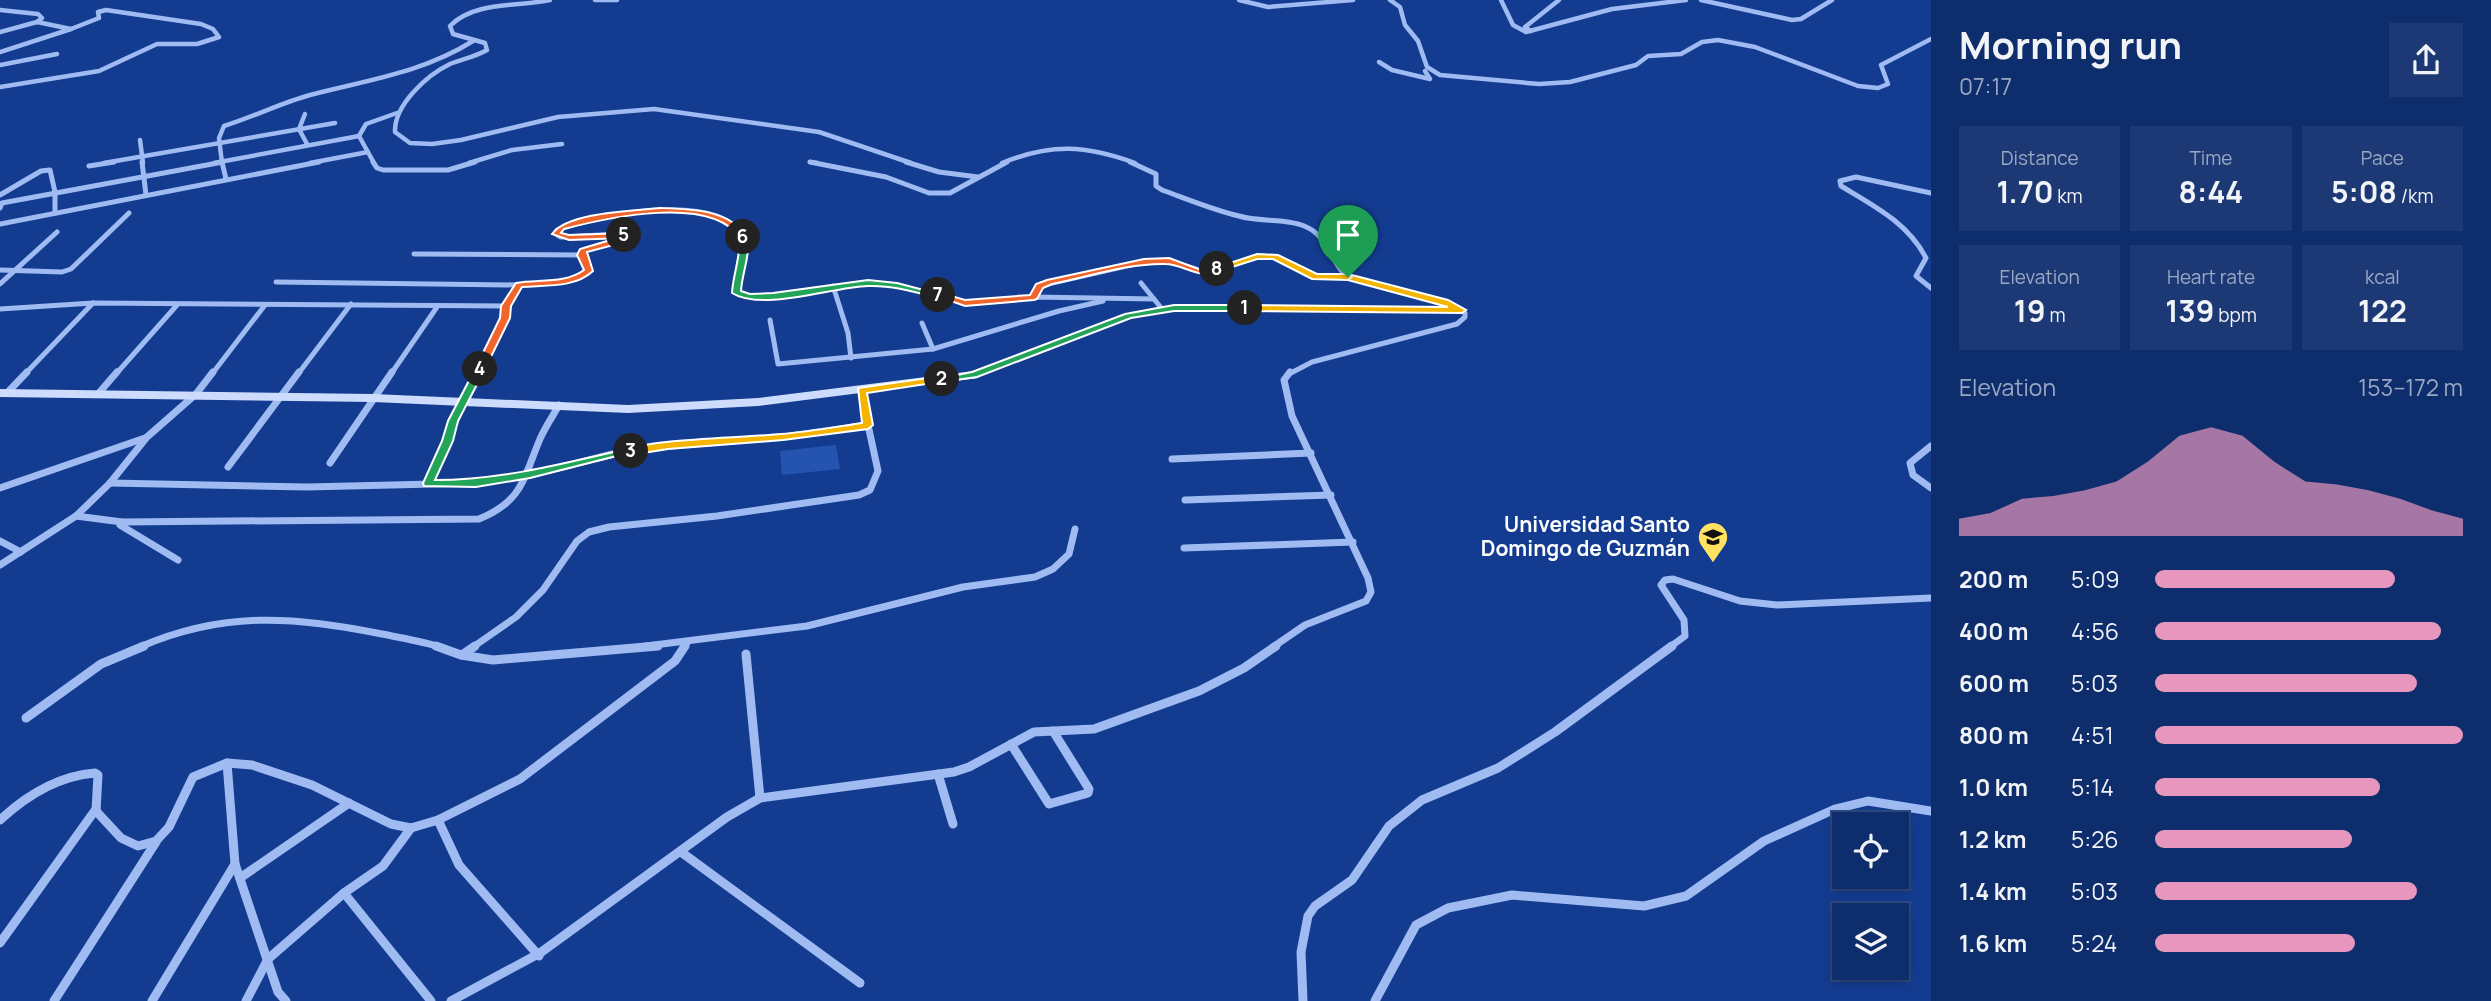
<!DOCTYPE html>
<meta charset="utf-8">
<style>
:root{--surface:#0e2d6d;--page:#1c3975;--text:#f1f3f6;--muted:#9ba8c2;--line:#2e4980;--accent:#e797bd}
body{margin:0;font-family:Manrope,sans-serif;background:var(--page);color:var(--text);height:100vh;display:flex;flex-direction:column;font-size:26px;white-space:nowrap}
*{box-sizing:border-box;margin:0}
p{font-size:23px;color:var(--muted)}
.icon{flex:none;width:38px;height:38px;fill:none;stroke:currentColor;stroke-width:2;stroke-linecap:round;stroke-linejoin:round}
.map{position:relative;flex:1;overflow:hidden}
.sheet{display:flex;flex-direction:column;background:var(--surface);width:560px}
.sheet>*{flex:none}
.controls{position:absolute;left:1832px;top:812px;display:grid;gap:14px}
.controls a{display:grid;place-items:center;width:77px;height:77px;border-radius:0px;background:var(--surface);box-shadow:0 4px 10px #0003,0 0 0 2px var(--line);font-size:35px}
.pin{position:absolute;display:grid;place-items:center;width:60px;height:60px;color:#fff;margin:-72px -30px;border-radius:50% 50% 50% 0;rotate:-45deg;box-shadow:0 0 7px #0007}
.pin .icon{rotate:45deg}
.km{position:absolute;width:35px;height:35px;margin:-18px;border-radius:50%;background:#222;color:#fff;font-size:19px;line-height:35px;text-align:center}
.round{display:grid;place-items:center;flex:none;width:74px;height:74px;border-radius:0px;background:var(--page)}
.headline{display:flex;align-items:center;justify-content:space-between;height:119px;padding:0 28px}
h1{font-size:38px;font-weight:700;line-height:52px}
.metrics{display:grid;grid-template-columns:repeat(3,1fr);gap:10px;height:119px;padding:7px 28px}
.metrics div{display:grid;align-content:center;border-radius:0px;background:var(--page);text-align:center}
.metrics b{font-size:30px;font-weight:700}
.metrics small{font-size:19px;font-weight:400}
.metrics p{font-size:19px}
.chart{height:196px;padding:14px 28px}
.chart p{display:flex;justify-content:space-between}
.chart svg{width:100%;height:126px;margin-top:7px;fill:var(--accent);opacity:.7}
ul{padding:0 28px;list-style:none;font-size:23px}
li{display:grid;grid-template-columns:112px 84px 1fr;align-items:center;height:52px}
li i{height:18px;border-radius:9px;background:var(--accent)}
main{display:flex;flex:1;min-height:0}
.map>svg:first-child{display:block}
.green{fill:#2454b0}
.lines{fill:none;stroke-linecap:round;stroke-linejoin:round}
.street-far3{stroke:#9fbbf2;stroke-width:4.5}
.street-far2{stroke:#9fbbf2;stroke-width:5}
.street-far1{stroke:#9fbbf2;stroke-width:7}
.street{stroke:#9fbbf2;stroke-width:9}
.secondary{fill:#cddcfc;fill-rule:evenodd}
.split-1{fill:#f5b400;stroke:#fff;stroke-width:2}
.split-2{fill:#22a559;stroke:#fff;stroke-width:2}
.split-3{fill:#f5b400;stroke:#fff;stroke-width:2}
.split-4{fill:#22a559;stroke:#fff;stroke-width:2}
.split-5{fill:#f0652b;stroke:#fff;stroke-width:2}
.split-6{fill:#f0652b;stroke:#fff;stroke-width:2}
.split-7{fill:#22a559;stroke:#fff;stroke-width:2}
.split-8{fill:#f0652b;stroke:#fff;stroke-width:2}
.split-9{fill:#f5b400;stroke:#fff;stroke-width:2}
.labels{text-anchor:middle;stroke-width:5;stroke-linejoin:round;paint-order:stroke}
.poi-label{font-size:21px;font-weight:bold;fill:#fff;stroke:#133c91;text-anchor:end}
</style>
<main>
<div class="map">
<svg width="1931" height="1001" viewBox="0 0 1931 1001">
<rect width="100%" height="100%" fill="#133c91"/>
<!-- green -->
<path class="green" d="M836 445 840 469 782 475 780 451Z"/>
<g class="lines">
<!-- street-far3 -->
<g class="street-far3">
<path d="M550 0C518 7 474 1 450 26L453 34 485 43 487 50C475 57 462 59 450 64 427 75 394 105 395 132L410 143 432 144 461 140 558 117 654 109 819 132 911 163"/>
<path d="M595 0H617"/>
<path d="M1239 0 1268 7 1353 0"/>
<path d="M1390 0 1400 7 1405 25 1418 41 1427 67 1440 75 1539 84 1570 82 1636 65 1648 56 1681 54 1702 42 1718 40 1755 47 1858 86 1878 88 1888 84 1881 65 1931 39"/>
<path d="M1501 0 1513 25 1526 32 1612 9 1686 0"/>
<path d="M1701 0 1792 20 1801 19 1832 0"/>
<path d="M0 10 38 14 42 18 37 22"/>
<path d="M1531 31 1525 27 1559 0"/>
<path d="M0 32 37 22 71 29 0 52"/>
<path d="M1379 62 1392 70 1430 79 1425 71"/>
<path d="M0 65 57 54"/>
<path d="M0 87 99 71 157 44H197L219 37 213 29 201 24 106 10 98 12 99 18 71 29"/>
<path d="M305 114 299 129 307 144"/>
<path d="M140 140 143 163"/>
<path d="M810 162 817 163"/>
<path d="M104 163 335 123"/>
<path d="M214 163 359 136"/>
<path d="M222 163 219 138 224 126C253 117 281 103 310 95 367 80 422 73 473 41"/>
<path d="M310 163 368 152"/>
<path d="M374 163 359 136 366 124 397 113"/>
<path d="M469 163 512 150 562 144"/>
<path d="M1002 163C1051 143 1086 145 1135 163"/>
</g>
<!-- street-far2 -->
<g class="street-far2">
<path d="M142 162 146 195"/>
<path d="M222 162 226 179"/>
<path d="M373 162 377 168 383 170H448L475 162"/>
<path d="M810 162 886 177 929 193H950L1007 162"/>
<path d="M906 162 939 172 978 177"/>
<path d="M1130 162 1156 174V186L1162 190C1187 199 1213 210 1239 216 1261 223 1292 217 1312 230 1329 241 1332 264 1347 277L1445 302 1458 308"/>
<path d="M89 166 114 162"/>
<path d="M1931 193 1856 177 1840 181 1841 186C1874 206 1908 223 1926 258L1916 276 1931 288"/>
<path d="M0 195 41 171 50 170 55 192V213"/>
<path d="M0 208 2 203 223 162"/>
<path d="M0 224 319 162"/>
<path d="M414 254 581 255"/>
<path d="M0 270 62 272 71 269 129 213"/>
<path d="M276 282 519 285 568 281 589 271 581 255 583 250 625 237 621 234 561 237 556 234 557 230C596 215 715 191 742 235 751 250 737 277 737 293L756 298 868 283 897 285 965 303 1034 297 1154 299"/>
<path d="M1141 283 1162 309"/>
<path d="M0 284 57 232"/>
<path d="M833 286 848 333 851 358"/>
<path d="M1034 297 1039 286 1144 262 1169 261 1205 272 1262 256 1280 258 1315 277H1347"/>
<path d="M0 309 93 303 506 306 519 285"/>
<path d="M770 320 778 364 933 349 1059 311 1103 301"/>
<path d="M922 323 933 349"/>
<path d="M25 374 93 303"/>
<path d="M116 374 177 305"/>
<path d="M212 374 265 305"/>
<path d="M298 374 351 304"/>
<path d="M391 374 437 307"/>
<path d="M477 374 505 318 506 306"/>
<path d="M977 374 1128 316 1162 309 1462 310 1465 313V317L1457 324 1312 362 1289 374"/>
</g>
<!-- street-far1 -->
<g class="street-far1">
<path d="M974 375 981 372"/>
<path d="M7 393 27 372"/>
<path d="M98 394 117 372"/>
<path d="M1931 446 1910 463 1913 475 1931 488"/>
<path d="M1172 459 1311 453"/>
<path d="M330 463 392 372"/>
<path d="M228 467 299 372"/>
<path d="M110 483 307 487 476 483 530 475 613 454 668 446 783 437 868 425 861 390"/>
<path d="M428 483C446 446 459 409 478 372"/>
<path d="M0 488 145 438"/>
<path d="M1185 500 1331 495"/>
<path d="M76 516 122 522"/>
<path d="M0 541 21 552"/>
<path d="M1184 548 1353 542"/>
<path d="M178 560 120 525 122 522 479 519C523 501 523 479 540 439 545 427 553 416 559 405"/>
<path d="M0 565 76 516 110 483 147 437 196 394 213 372"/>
<path d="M140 647C223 611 295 616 382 634 401 638 422 641 440 647"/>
<path d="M473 647 516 617 543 590 577 541 589 532 609 527 717 516 859 495 870 490 878 471 868 425"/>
<path d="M638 647 807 626 963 587 1035 577 1053 569 1069 554 1075 529"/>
<path d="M684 647 687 643"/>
<path d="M1273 647 1305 625 1366 601 1371 592 1368 578 1292 416 1284 380 1290 372"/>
<path d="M1670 647 1685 636 1684 620 1661 585 1665 580 1673 579 1740 601 1777 605 1931 598"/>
</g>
<!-- street -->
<g class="street">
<path d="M436 646 461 655 493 660 658 646"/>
<path d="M746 654 760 798"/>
<path d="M462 655 475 646"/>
<path d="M26 718 101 664 144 646"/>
<path d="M1011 744 1049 804 1088 793 1089 789 1053 731"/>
<path d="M227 763 235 864 278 992 286 1001"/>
<path d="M938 774 953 824"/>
<path d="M0 820C27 795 58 776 95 773L98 775 96 811 121 838 138 846 156 841 169 827 193 777 227 763 252 765 312 785 391 824 411 828 438 820 520 779 675 661 685 646"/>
<path d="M438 820 459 865 539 956"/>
<path d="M681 852 860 983"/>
<path d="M240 878 349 803"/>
<path d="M344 893 383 866 411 828"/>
<path d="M0 943 96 809"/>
<path d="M54 1001 156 842"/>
<path d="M152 1001 235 864"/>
<path d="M246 1001 268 959 344 893 431 1001"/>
<path d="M451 1001 540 953 727 817 760 798 954 772 969 767 1034 732 1094 729 1199 691 1244 668 1276 646"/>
<path d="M1303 1001 1301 952 1308 916 1315 906 1352 880 1389 826 1422 800 1498 768 1555 732 1672 646"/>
<path d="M1375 1001 1416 925 1448 908 1512 895 1644 906 1686 896 1764 841 1835 809 1868 801 1931 811"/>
</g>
<!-- secondary -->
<path class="secondary" d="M974 371 980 375 978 378 758 406 628 413 373 402 0 397V389L373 394 628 405 758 398Z"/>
</g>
<!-- split-1 -->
<path class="split-1" d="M1348 274 1448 300 1466 310 1462 313 1245 311 1240 308 1245 305 1448 307 1344 279V275Z"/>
<!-- split-2 -->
<path class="split-2" d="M1174 305H1245L1250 308 1245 311H1174L1131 318 977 377 942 382 937 379 972 372 1125 314Z"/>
<!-- split-3 -->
<path class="split-3" d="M942 376 946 377V381L867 393 873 425 868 429 783 440 668 449 631 455 625 451C643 439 753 437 781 434 808 432 835 427 862 423L858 388Z"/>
<!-- split-4 -->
<path class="split-4" d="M480 366 485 369 458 421 453 441 435 480C502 480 566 463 631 448L636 451 530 478 476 487 424 486 423 483 442 441 448 421 475 369Z"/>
<!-- split-5 -->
<path class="split-5" d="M621 233 628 235 625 242 587 252 593 271C575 288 546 285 522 287L511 306 510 318 485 369 477 372 475 369 500 318 501 306 516 283C538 279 565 284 584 270L577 255 580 249 618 238Z"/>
<!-- split-6 -->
<path class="split-6" d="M660 208C690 209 729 209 747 237L740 238C711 194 606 218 564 229L561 233 569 235 627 233 624 238 569 240 552 234C568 212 633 211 660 208Z"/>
<!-- split-7 -->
<path class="split-7" d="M743 234 747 237C751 254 742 273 741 291L750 294 773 293 868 280 897 283 943 295 938 298C915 292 891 285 868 286 832 287 762 312 732 293 733 274 742 253 738 237Z"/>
<!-- split-8 -->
<path class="split-8" d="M1169 258 1201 270 1217 267 1221 269C1200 282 1185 264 1165 264 1128 263 1088 277 1052 284L1043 288 1037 299 1034 300 965 306 934 295 938 292 965 300 1030 295 1036 284 1047 280 1144 259Z"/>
<!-- split-9 -->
<path class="split-9" d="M1257 254 1278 255 1317 274H1348L1352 277 1348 280 1312 279 1273 259H1257L1217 272 1212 269Z"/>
<!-- icons -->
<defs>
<g id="university-pin" transform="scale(1.575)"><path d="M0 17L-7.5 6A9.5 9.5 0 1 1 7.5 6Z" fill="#ffe25f" stroke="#133c91"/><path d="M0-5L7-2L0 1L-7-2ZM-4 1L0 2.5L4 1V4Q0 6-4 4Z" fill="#111"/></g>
</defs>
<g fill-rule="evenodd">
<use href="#university-pin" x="1713" y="537"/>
</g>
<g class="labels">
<!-- poi labels -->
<g class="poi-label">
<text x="1690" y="532">Universidad Santo<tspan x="1690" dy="24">Domingo de Guzmán</tspan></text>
</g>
</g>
</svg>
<div class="controls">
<a><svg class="icon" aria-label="locate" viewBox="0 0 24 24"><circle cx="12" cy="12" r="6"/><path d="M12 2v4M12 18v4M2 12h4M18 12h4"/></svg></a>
<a><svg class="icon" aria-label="layers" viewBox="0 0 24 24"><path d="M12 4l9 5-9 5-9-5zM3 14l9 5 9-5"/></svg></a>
</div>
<div class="pin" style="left:1348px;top:277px;background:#1e9e55"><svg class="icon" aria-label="arrive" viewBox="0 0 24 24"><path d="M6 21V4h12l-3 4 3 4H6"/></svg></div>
<b class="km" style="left:1245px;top:308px">1</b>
<b class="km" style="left:942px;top:379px">2</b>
<b class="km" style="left:631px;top:451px">3</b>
<b class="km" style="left:480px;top:369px">4</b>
<b class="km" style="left:624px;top:235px">5</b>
<b class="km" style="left:743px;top:237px">6</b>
<b class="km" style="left:938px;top:295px">7</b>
<b class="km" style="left:1217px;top:269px">8</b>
</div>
<section class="sheet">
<div class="headline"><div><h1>Morning run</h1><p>07:17</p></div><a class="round"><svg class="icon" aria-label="share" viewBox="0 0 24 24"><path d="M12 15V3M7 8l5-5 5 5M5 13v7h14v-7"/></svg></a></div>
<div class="metrics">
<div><p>Distance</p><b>1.70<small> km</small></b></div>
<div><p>Time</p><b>8:44</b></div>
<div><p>Pace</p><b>5:08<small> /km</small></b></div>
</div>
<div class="metrics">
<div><p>Elevation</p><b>19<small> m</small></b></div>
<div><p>Heart rate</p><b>139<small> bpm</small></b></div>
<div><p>kcal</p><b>122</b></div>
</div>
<div class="chart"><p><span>Elevation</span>153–172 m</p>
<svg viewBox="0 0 160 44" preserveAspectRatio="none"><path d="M0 44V38L10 36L20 31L30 30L40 28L50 25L60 18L70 9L80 6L90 9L100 18L110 25L120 26L130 28L140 31L150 35L160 38V44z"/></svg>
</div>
<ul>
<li><b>200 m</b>5:09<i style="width:78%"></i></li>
<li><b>400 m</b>4:56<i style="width:93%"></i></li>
<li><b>600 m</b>5:03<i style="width:85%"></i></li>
<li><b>800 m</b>4:51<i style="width:100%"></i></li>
<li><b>1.0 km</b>5:14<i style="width:73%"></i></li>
<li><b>1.2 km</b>5:26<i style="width:64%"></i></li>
<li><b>1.4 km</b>5:03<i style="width:85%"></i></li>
<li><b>1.6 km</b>5:24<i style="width:65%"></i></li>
</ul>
</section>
</main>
